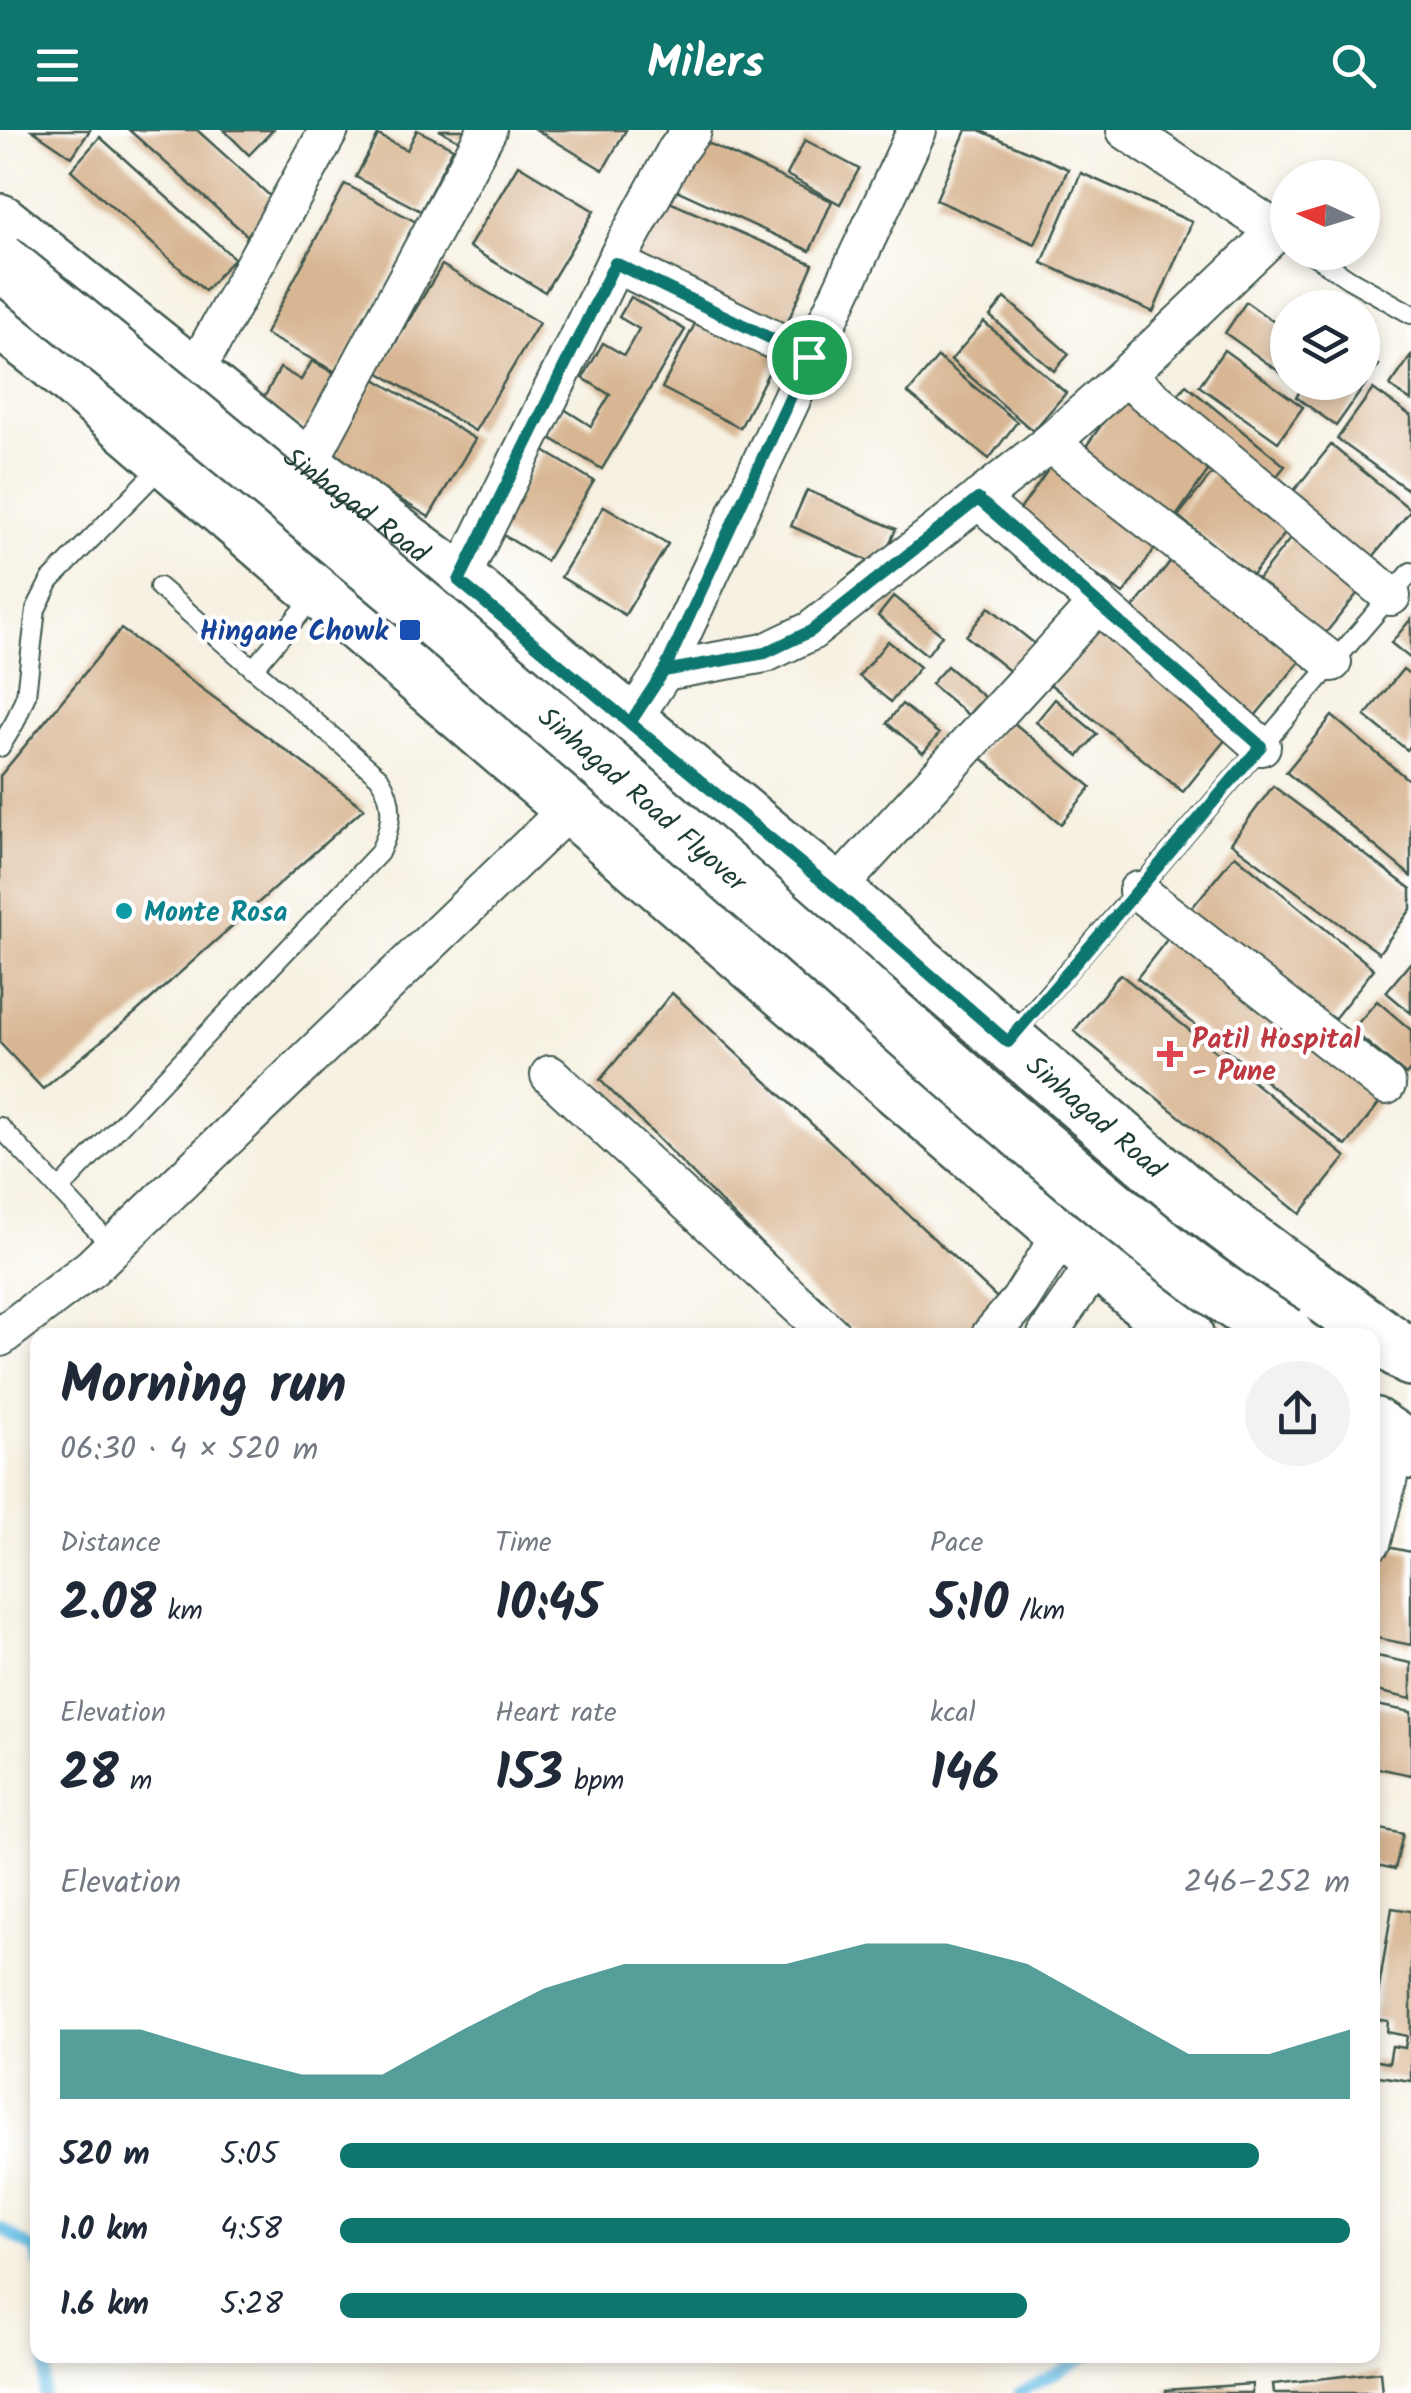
<!DOCTYPE html>
<meta charset="utf-8">
<style>
:root{--surface:#fff;--page:#f2f2f3;--text:#1f2937;--muted:#747a83;--accent:#0f766e}
body{margin:0;font-family:Kalam,sans-serif;background:var(--page);color:var(--text);height:100vh;display:flex;flex-direction:column;font-size:38px;white-space:nowrap}
*{box-sizing:border-box;margin:0}
p{font-size:32px;color:var(--muted)}
.icon{flex:none;width:55px;height:55px;fill:none;stroke:currentColor;stroke-width:2;stroke-linecap:round;stroke-linejoin:round}
.map{position:relative;flex:1;overflow:hidden}
.side{position:absolute;left:30px;top:1198px;width:1350px;height:1035px;display:flex;flex-direction:column;background:var(--surface);border-radius:20px;box-shadow:0 5px 15px #0003}
.side>*{flex:none}
.needle{width:65px;rotate:274deg}
.fabs{position:absolute;left:1270px;top:30px;display:grid;gap:20px}
.fabs a{display:grid;place-items:center;width:110px;height:110px;border-radius:50%;background:var(--surface);box-shadow:0 5px 15px #0003;font-size:50px}
.pin{position:absolute;display:grid;place-items:center;width:85px;height:85px;color:#fff;margin:-42px;border:5px solid #fff;border-radius:50%;box-shadow:0 2px 10px #0007}
.round{display:grid;place-items:center;flex:none;width:105px;height:105px;border-radius:52px;background:var(--page)}
.overview{display:flex;align-items:center;justify-content:space-between;height:170px;padding:0 30px}
h1{font-size:55px;font-weight:700;line-height:75px}
.metrics{display:grid;grid-template-columns:repeat(3,1fr);gap:15px;height:170px;padding:10px 30px}
.metrics div{display:grid;align-content:center}
.metrics b{font-size:50px;font-weight:700}
.metrics small{font-size:28px;font-weight:400}
.metrics p{font-size:28px}
.chart{height:280px;padding:20px 30px}
.chart p{display:flex;justify-content:space-between}
.chart svg{width:100%;height:180px;margin-top:10px;fill:var(--accent);opacity:.7}
ul{padding:0 30px;list-style:none;font-size:32px}
li{display:grid;grid-template-columns:160px 120px 1fr;align-items:center;height:75px}
li i{height:25px;border-radius:12px;background:var(--accent)}
header{display:flex;justify-content:space-between;align-items:center;height:130px;padding:0 30px;background:var(--accent);color:#fff;font-size:45px;font-weight:700}
.map>svg:first-child{display:block}
.lines{fill:none;stroke-linecap:round;stroke-linejoin:round}
.stream{stroke:#68bee5;stroke-width:11}
.building{fill:#d8b693}
.lane-casing{stroke:#3f584e;stroke-width:22}
.street-casing{stroke:#3f584e;stroke-width:42}
.primary-casing{stroke:#3f584e;stroke-width:60}
.lane{stroke:#fff;stroke-width:18}
.street{stroke:#fff;stroke-width:38}
.primary{stroke:#fff;stroke-width:55}
.primary-bridge-casing{stroke:#3f584e;stroke-width:60;stroke-linecap:butt}
.primary-bridge{stroke:#fff;stroke-width:55}
.route-casing{stroke:#fff;stroke-width:20}
.route{stroke:#0f766e;stroke-width:12}
.transit-dot{fill:#1a4fb4;stroke:#fff;stroke-width:4}
.culture-dot{fill:#0f9aa8;stroke:#fff;stroke-width:4}
.health-dot{fill:#e0444e;stroke:#fff;stroke-width:4}
.labels{text-anchor:middle;stroke-width:8;stroke-linejoin:round;paint-order:stroke}
.street-label{font-size:28px;fill:#1f3d34;stroke:#fff}
.transit-label{font-size:28px;font-weight:bold;fill:#164399;stroke:#fff;text-anchor:end}
.culture-label{font-size:28px;font-weight:bold;fill:#0d838f;stroke:#fff;text-anchor:start}
.health-label{font-size:28px;font-weight:bold;fill:#be3a42;stroke:#fff;text-anchor:start}
</style>
<header><svg class="icon" aria-label="menu" viewBox="0 0 24 24"><path d="M4 6h16M4 12h16M4 18h16"/></svg>Milers<svg class="icon" aria-label="search" viewBox="0 0 24 24"><circle cx="10" cy="10" r="6"/><path d="M15 15l6 6"/></svg></header>
<div class="map">
<svg width="1411" height="2263" viewBox="0 0 1411 2263">
<rect width="100%" height="100%" fill="#fff"/>
<filter id="ink" filterUnits="userSpaceOnUse"><feTurbulence type="fractalNoise" baseFrequency=".01" numOctaves="2"/><feDisplacementMap in="SourceGraphic" scale="20" xChannelSelector="R" yChannelSelector="G"/><feConvolveMatrix kernelMatrix="1 2 1 2 8 2 1 2 1" color-interpolation-filters="sRGB"/></filter>
<filter id="wash" filterUnits="userSpaceOnUse"><feTurbulence type="fractalNoise" baseFrequency=".0048" numOctaves="4" result="noise"/><feDisplacementMap in="SourceGraphic" scale="40" xChannelSelector="R" yChannelSelector="G"/><feGaussianBlur stdDeviation="2.25" result="paint"/><feColorMatrix in="noise" values="0 0 0 0 0 0 0 0 0 0 0 0 0 0 0 0 0 1.4 0 .05"/><feComposite in="paint" operator="in"/></filter>
<g filter="url(#wash)">
<rect width="100%" height="100%" fill="#f6f1e2"/>
<g class="lines">
<!-- stream -->
<g class="stream">
<path d="M0 2098 35 2120 38 2132"/>
<path d="M43 2263 47 2225"/>
<path d="M1019 2263 1090 2225"/>
</g>
</g>
<g id="blocks">
<!-- building -->
<g class="building">
<path d="M32 0H90L72 27Z"/>
<path d="M129 0H197L279 74 250 108Z"/>
<path d="M224 0H273L249 25Z"/>
<path d="M417 0 453 18 421 81 356 47 378 5 407 20Z"/>
<path d="M439 0H471L464 13Z"/>
<path d="M537 0H626L603 40Z"/>
<path d="M966 0H979L1068 39 1035 114 936 70Z"/>
<path d="M100 7 234 128 205 161 71 40Z"/>
<path d="M699 9 832 71 810 121 676 60Z"/>
<path d="M805 10 859 39 840 74 787 45Z"/>
<path d="M518 35 594 81 545 162 469 117Z"/>
<path d="M1081 43 1192 92 1153 182 1042 133Z"/>
<path d="M345 54 418 93 338 243 265 204Z"/>
<path d="M658 67 813 134 785 198 631 131Z"/>
<path d="M442 135 539 193 475 301 378 242Z"/>
<path d="M631 167 685 200 602 339 547 306 564 279 591 296 610 265 583 248 603 213 624 225 639 199 619 187Z"/>
<path d="M1005 168 1069 224 1054 241 990 186Z"/>
<path d="M1246 172 1288 202V248L1225 203Z"/>
<path d="M700 184 778 224 740 298 662 258Z"/>
<path d="M984 192 1066 263 1033 301 951 230Z"/>
<path d="M1224 220 1303 277 1278 312 1199 256Z"/>
<path d="M1362 223 1379 235 1336 296 1296 267 1307 252H1362Z"/>
<path d="M1411 226V271L1390 256Z"/>
<path d="M938 227 1017 292 989 329 908 263Z"/>
<path d="M312 231 339 246 309 302 260 275 280 238 301 250Z"/>
<path d="M375 249 475 309 429 387 329 326Z"/>
<path d="M1186 255 1285 336 1267 358 1168 277Z"/>
<path d="M1373 259 1411 286V362L1337 309Z"/>
<path d="M1120 269 1138 282 1142 275 1217 328 1170 395 1077 329Z"/>
<path d="M1331 315 1411 380 1364 438 1284 373Z"/>
<path d="M544 321 594 351 546 431 497 401Z"/>
<path d="M1057 327 1165 404 1123 464 1015 387Z"/>
<path d="M1219 335 1292 395 1251 446 1178 386Z"/>
<path d="M807 360 896 399 880 436 791 396Z"/>
<path d="M604 376 668 414 625 485 561 447Z"/>
<path d="M1294 404 1361 459 1317 514 1250 459Z"/>
<path d="M1179 421 1306 524 1250 592 1124 489Z"/>
<path d="M894 466 942 505 927 525 878 486Z"/>
<path d="M989 477 1040 518 1017 547 966 506Z"/>
<path d="M1411 489V529L1391 513Z"/>
<path d="M1101 491 1234 599 1183 662 1050 554Z"/>
<path d="M121 499 364 678 134 884 43 959 0 913V646Z"/>
<path d="M888 511 920 537 891 572 859 546Z"/>
<path d="M947 536 984 567 968 585 931 554Z"/>
<path d="M1403 539 1411 545V615L1407 620 1365 586Z"/>
<path d="M1055 569 1097 604 1079 626 1036 592Z"/>
<path d="M902 574 939 604 923 623 887 593Z"/>
<path d="M1332 586 1411 652V746L1286 642Z"/>
<path d="M1008 588 1091 657 1061 694 978 625Z"/>
<path d="M1273 656 1411 759V779L1379 823 1231 713Z"/>
<path d="M1235 725 1374 839 1326 899 1186 785Z"/>
<path d="M1176 798 1385 966 1346 1016 1137 848Z"/>
<path d="M1411 832V883L1386 862Z"/>
<path d="M1120 844 1346 1027 1300 1084 1074 901Z"/>
<path d="M672 863 1009 1179 971 1199 944 1205H872L841 1193 600 950Z"/>
<path d="M1377 871 1411 900V939L1406 945 1352 900Z"/>
<path d="M1378 1415 1411 1422V1515L1372 1507V1442Z"/>
<path d="M1372 1525 1411 1533V1569L1372 1560Z"/>
<path d="M1372 1574 1411 1582V1645L1372 1637Z"/>
<path d="M1372 1697 1403 1704 1395 1739 1372 1734Z"/>
<path d="M1392 1778 1411 1781V1951L1372 1945V1930L1389 1933 1392 1916 1405 1918 1407 1906 1387 1902 1388 1891 1374 1889Z"/>
<path d="M1380 2242 1382 2263H1274L1273 2254Z"/>
<path d="M1252 2254V2263H1166V2260Z"/>
</g>
</g>
</g>
<g filter="url(#ink)">
<use href="#blocks" fill-opacity="0" stroke="#3f584e" stroke-width="2.5"/>
<g class="lines">
<!-- lane casing -->
<g class="lane-casing">
<g id="lane">
<path d="M1309 122 1349 149 1411 184"/>
<path d="M253 539 314 467"/>
<path d="M0 617 15 592 26 565 36 479 50 451 164 334"/>
<path d="M1011 907 1411 442"/>
<path d="M0 997 113 1117"/>
<path d="M59 1060 379 723C392 696 396 673 379 647L159 457"/>
</g>
</g>
<!-- street casing -->
<g class="street-casing">
<g id="street">
<path d="M615 133 809 227"/>
<path d="M193 245 329 0"/>
<path d="M1125 246 1391 466"/>
<path d="M1050 313 1332 532"/>
<path d="M306 337 487 0"/>
<path d="M978 369 1261 616"/>
<path d="M459 451 615 133 675 23 692 0"/>
<path d="M664 541 765 523 811 501 1050 313 1125 246 1277 101 1126 0"/>
<path d="M617 612 664 541 917 0"/>
<path d="M834 761 1098 473"/>
<path d="M1138 761 1386 955"/>
<path d="M550 945 831 1205"/>
<path d="M991 1205 1020 1171 1063 1102"/>
<path d="M1047 1205 1098 1131"/>
<path d="M0 1207 91 1138 570 678 585 657"/>
<path d="M1372 1411 1388 1347"/>
</g>
</g>
<!-- primary casing -->
<g class="primary-casing">
<g id="primary">
<path id="s1" d="M0 92 306 337 459 451 834 761 1184 1062 1277 1132 1411 1228"/>
<path d="M0 190 50 229 1185 1205"/>
<path d="M1372 1295 1411 1321"/>
</g>
</g>
<!-- lane -->
<use href="#lane" class="lane"/>
<!-- street -->
<use href="#street" class="street"/>
<!-- primary -->
<use href="#primary" class="primary"/>
<!-- primary-bridge casing -->
<g class="primary-bridge-casing">
<g id="primary-bridge">
<path id="s2" d="M0 131C254 336 503 544 748 760 854 852 957 947 1065 1038 1135 1097 1207 1157 1286 1205"/>
</g>
</g>
<!-- primary-bridge -->
<use href="#primary-bridge" class="primary-bridge"/>
</g>
</g>
<g class="lines" filter="url(#ink)">
<!-- route casing -->
<g class="route-casing">
<path id="route" d="M809 227 664 541 630 593 834 761 1008 912 1261 616 978 369 811 501 765 523 664 541 630 593 459 451 615 133 809 227"/>
</g>
<!-- route -->
<use href="#route" class="route"/>
</g>
<!-- markers -->
<rect class="transit-dot" x="398" y="488" width="24" height="24" rx="5"/>
<circle class="culture-dot" cx="124" cy="781" r="10"/>
<path class="health-dot" d="M1165 909h10v10h10v10h-10v10h-10v-10h-10v-10h10z"/>
<g class="labels">
<!-- street labels -->
<g class="street-label">
<text dy="10" stroke="none"><textPath href="#s1" startOffset="455">Sinhagad Road</textPath></text>
<text dy="10" stroke="none"><textPath href="#s2" startOffset="838">Sinhagad Road Flyover</textPath></text>
<text dy="10" stroke="none"><textPath href="#s1" startOffset="1415">Sinhagad Road</textPath></text>
</g>
<!-- transit labels -->
<g class="transit-label">
<text x="388" y="510">Hingane Chowk</text>
</g>
<!-- culture labels -->
<g class="culture-label">
<text x="144" y="791">Monte Rosa</text>
</g>
<!-- health labels -->
<g class="health-label">
<text x="1192" y="918">Patil Hospital<tspan x="1192" dy="32">- Pune</tspan></text>
</g>
</g>
</svg>
<div class="fabs">
<a><svg class="needle" viewBox="-14 -14 28 28"><path d="M0-13l5 13h-10z" fill="#e53935"/><path d="M0 13l5-13h-10z" fill="#747a83"/></svg></a>
<a><svg class="icon" aria-label="layers" viewBox="0 0 24 24"><path d="M12 4l9 5-9 5-9-5zM3 14l9 5 9-5"/></svg></a>
</div>
<div class="pin" style="left:809px;top:227px;background:#1e9e55"><svg class="icon" aria-label="arrive" viewBox="0 0 24 24"><path d="M6 21V4h12l-3 4 3 4H6"/></svg></div>
<section class="side">
<div class="overview"><div><h1>Morning run</h1><p>06:30 · 4 × 520 m</p></div><a class="round"><svg class="icon" aria-label="share" viewBox="0 0 24 24"><path d="M12 15V3M7 8l5-5 5 5M5 13v7h14v-7"/></svg></a></div>
<div class="metrics">
<div><p>Distance</p><b>2.08<small> km</small></b></div>
<div><p>Time</p><b>10:45</b></div>
<div><p>Pace</p><b>5:10<small> /km</small></b></div>
</div>
<div class="metrics">
<div><p>Elevation</p><b>28<small> m</small></b></div>
<div><p>Heart rate</p><b>153<small> bpm</small></b></div>
<div><p>kcal</p><b>146</b></div>
</div>
<div class="chart"><p><span>Elevation</span>246–252 m</p>
<svg viewBox="0 0 160 44" preserveAspectRatio="none"><path d="M0 44V27L10 27L20 33L30 38L40 38L50 27L60 17L70 11L80 11L90 11L100 6L110 6L120 11L130 22L140 33L150 33L160 27V44z"/></svg>
</div>
<ul>
<li><b>520 m</b>5:05<i style="width:91%"></i></li>
<li><b>1.0 km</b>4:58<i style="width:100%"></i></li>
<li><b>1.6 km</b>5:28<i style="width:68%"></i></li>
</ul>
</section>
</div>
